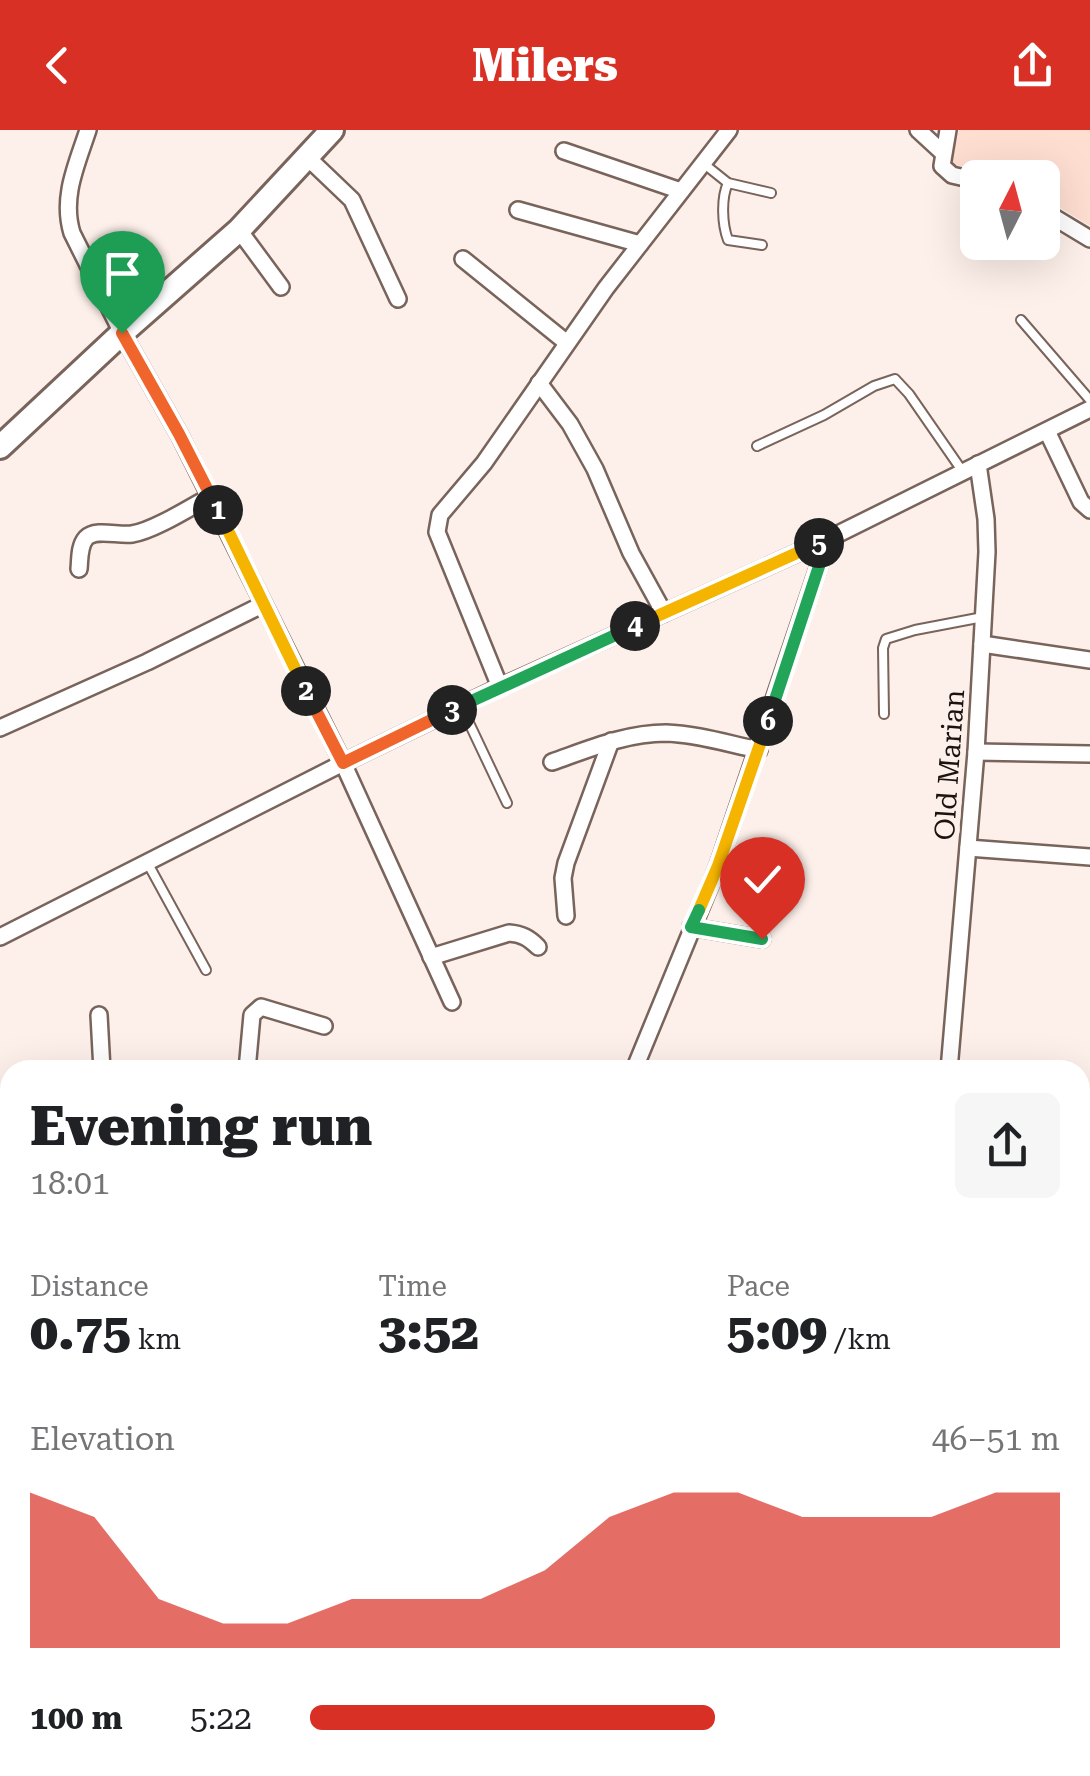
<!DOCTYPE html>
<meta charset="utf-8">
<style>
:root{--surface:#fff;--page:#f6f6f6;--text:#202124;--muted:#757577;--accent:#d93025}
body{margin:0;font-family:"Roboto Serif",serif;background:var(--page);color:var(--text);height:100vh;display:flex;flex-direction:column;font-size:38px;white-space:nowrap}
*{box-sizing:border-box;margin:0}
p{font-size:32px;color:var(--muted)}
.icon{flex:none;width:55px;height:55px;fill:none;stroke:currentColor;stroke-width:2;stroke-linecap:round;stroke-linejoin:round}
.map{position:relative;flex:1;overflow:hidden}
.sheet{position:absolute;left:0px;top:930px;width:1090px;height:718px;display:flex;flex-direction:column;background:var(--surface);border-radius:30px 30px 0 0;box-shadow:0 10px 40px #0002}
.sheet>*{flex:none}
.needle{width:65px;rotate:6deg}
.controls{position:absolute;left:960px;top:30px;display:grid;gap:20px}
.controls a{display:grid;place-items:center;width:100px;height:100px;border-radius:15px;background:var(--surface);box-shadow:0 10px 40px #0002;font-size:50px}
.pin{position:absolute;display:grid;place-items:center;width:85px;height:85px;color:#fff;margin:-102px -42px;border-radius:50% 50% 50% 0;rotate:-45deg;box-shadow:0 0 10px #0007}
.pin .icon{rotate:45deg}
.km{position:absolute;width:50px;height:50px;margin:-25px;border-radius:50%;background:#222;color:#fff;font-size:28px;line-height:50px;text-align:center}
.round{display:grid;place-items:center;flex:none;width:105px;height:105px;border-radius:15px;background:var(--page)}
.overview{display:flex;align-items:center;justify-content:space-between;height:170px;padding:0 30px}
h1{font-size:55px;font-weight:800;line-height:75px}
.figures{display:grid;grid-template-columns:repeat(3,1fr);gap:15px;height:170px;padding:10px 30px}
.figures div{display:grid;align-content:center}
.figures b{font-size:50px;font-weight:800}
.figures small{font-size:28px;font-weight:400}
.figures p{font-size:28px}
.chart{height:280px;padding:20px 30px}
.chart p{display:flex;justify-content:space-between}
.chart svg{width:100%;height:180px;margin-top:10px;fill:var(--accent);opacity:.7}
ul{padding:0 30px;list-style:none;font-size:32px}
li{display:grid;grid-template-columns:160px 120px 1fr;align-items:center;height:75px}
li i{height:25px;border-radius:12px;background:var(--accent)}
header{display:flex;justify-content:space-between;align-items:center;height:130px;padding:0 30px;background:var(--accent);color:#fff;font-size:45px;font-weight:800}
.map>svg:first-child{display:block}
.built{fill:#feded1}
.building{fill:#763413}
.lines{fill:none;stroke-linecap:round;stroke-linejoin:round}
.lane-casing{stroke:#79645c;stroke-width:12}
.street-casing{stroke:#79645c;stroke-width:20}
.secondary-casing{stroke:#79645c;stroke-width:28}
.highway-casing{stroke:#79645c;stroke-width:32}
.lane{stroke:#fff;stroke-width:8}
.street{stroke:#fff;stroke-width:15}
.secondary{stroke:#fff;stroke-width:22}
.highway{stroke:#fff;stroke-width:28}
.split-1-casing{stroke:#fff;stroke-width:20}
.split-2-casing{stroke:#fff;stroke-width:20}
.split-3-casing{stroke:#fff;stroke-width:20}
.split-4-casing{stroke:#fff;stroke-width:20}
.split-5-casing{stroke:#fff;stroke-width:20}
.split-6-casing{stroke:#fff;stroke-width:20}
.split-7-casing{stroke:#fff;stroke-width:20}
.split-8-casing{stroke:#fff;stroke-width:20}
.split-1{stroke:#f0652b;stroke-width:12}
.split-2{stroke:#f5b400;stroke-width:12}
.split-3{stroke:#f0652b;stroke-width:12}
.split-4{stroke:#22a559;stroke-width:12}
.split-5{stroke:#f5b400;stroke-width:12}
.split-6{stroke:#22a559;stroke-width:12}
.split-7{stroke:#f5b400;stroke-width:12}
.split-8{stroke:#22a559;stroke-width:12}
.labels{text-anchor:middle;stroke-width:10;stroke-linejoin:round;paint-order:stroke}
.street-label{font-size:28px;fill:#1b1310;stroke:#fdefe9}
</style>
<header><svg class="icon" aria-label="back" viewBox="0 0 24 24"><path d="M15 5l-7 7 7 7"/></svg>Milers<svg class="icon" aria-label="share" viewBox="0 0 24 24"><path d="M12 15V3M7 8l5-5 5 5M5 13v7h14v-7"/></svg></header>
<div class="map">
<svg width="1090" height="1646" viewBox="0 0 1090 1646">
<rect width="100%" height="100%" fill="#fdefe9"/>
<!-- built -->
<path class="built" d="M959 0H1090V96L1043 67 1042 48 1003 47 951 34Z"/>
<!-- building -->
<g class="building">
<path d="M1087 1549 1090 1550V1601L1080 1622V1552L1084 1554Z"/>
<path d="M955 1638H996L993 1646H963L953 1642Z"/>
<path d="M1002 1638H1051L1062 1643 1061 1646H1019L1020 1643 1016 1641 1014 1646H998Z"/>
</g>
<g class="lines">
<!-- lane casing -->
<g class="lane-casing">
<g id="lane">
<path d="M703 33 728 53 771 63"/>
<path d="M728 53C721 68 722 94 728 110L762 115"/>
<path d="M1021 190 1090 270"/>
<path d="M757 316 824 285 874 256 895 249 909 264 963 342"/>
<path d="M462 578 507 673"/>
<path d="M884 584 883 518 886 509 915 500 983 487"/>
<path d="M147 732 206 840"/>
</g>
</g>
<!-- street casing -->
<g class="street-casing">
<g id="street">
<path d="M88 0C77 34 61 67 72 103L122 203 179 304 343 633 452 872"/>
<path d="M918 0 943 23"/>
<path d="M948 0 942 36 952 45 978 51"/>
<path d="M564 21 681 61"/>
<path d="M307 27 352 70 398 169"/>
<path d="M518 80 640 114"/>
<path d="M1042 80 1090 109"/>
<path d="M239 100 281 157"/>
<path d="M463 129 567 213"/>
<path d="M539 253 570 294 595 339 631 423 664 483"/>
<path d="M1047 301 1081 372 1090 380"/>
<path d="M79 439C80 429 79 416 86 408 96 398 118 406 132 404 153 401 191 377 211 366"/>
<path d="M982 514 1090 530"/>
<path d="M500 557 437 402 440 385 484 333 606 158 729 0"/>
<path d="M0 598 147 532 262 475"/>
<path d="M976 622 1090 624"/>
<path d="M552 632C589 619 626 603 666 603 697 604 729 614 759 620"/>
<path d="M968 718 1090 727"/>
<path d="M566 786 563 748 566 733 611 611"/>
<path d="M691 797 762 809"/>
<path d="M0 807 343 633 500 557 828 409 1090 279"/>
<path d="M431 827 509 803C522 804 529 808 538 817"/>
<path d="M99 885 102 940"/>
<path d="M247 940 252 885 261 877 324 896"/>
<path d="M634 940 718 736 828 409"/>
<path d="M949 940 976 622 987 422 986 389 978 334"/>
<path d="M0 1410 10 1397"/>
<path d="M0 1514 10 1523"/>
<path d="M141 1638 152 1646"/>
<path d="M436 1638 447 1646"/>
<path d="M399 1646 405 1638"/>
<path d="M670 1646 672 1638"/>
</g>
</g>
<!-- secondary casing -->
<g class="secondary-casing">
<g id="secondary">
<path d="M0 317 122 203 239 100 332 0"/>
<path d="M0 1041 10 1042"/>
</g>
</g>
<!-- highway casing -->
<g class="highway-casing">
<g id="highway">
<path d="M1080 1235 1090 1212"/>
<path d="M1080 1283 1090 1259"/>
<path d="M923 1646 928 1638"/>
</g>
</g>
<!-- lane -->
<use href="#lane" class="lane"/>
<!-- street -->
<use href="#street" class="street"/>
<!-- secondary -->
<use href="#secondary" class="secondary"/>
<!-- highway -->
<use href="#highway" class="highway"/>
</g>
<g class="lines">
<!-- split-1 casing -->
<g class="split-1-casing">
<path id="split-1" d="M122 203 179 304 218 380"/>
</g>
<!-- split-2 casing -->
<g class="split-2-casing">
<path id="split-2" d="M218 380 306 561"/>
</g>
<!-- split-3 casing -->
<g class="split-3-casing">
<path id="split-3" d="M306 561 343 633 452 580"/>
</g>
<!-- split-4 casing -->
<g class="split-4-casing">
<path id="split-4" d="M452 580 635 496"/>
</g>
<!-- split-5 casing -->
<g class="split-5-casing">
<path id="split-5" d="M635 496 819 413"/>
</g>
<!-- split-6 casing -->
<g class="split-6-casing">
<path id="split-6" d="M768 591 828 409 819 413"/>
</g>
<!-- split-7 casing -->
<g class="split-7-casing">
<path id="split-7" d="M699 780 718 736 768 591"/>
</g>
<!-- split-8 casing -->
<g class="split-8-casing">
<path id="split-8" d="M699 780 691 797 762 809"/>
</g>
<!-- split-1 -->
<use href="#split-1" class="split-1"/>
<!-- split-2 -->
<use href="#split-2" class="split-2"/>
<!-- split-3 -->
<use href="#split-3" class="split-3"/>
<!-- split-4 -->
<use href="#split-4" class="split-4"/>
<!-- split-5 -->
<use href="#split-5" class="split-5"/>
<!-- split-6 -->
<use href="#split-6" class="split-6"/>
<!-- split-7 -->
<use href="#split-7" class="split-7"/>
<!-- split-8 -->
<use href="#split-8" class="split-8"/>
</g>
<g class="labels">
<!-- street labels -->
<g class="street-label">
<text transform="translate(949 635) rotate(-86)" y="10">Old Marian</text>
</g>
</g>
</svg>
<div class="controls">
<a><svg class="needle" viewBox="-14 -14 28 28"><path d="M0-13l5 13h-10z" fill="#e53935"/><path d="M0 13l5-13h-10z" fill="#757577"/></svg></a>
</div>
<div class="pin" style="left:122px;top:203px;background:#1e9e55"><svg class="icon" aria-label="arrive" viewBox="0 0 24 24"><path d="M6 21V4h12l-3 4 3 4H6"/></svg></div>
<div class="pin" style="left:762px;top:809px;background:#d93025"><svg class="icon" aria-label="check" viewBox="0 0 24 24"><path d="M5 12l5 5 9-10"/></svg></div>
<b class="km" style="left:218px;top:380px">1</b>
<b class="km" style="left:306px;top:561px">2</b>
<b class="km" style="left:452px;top:580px">3</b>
<b class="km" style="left:635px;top:496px">4</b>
<b class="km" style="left:819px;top:413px">5</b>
<b class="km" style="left:768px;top:591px">6</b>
<section class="sheet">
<div class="overview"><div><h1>Evening run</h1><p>18:01</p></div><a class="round"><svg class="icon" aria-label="share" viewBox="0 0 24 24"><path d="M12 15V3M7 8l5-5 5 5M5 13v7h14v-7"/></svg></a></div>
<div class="figures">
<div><p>Distance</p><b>0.75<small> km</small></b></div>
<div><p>Time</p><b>3:52</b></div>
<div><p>Pace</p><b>5:09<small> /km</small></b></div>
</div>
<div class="chart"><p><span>Elevation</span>46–51 m</p>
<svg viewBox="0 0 160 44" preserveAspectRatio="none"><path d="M0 44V6L10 12L20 32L30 38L40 38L50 32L60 32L70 32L80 25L90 12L100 6L110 6L120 12L130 12L140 12L150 6L160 6V44z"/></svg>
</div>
<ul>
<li><b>100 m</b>5:22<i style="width:54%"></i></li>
</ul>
</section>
</div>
